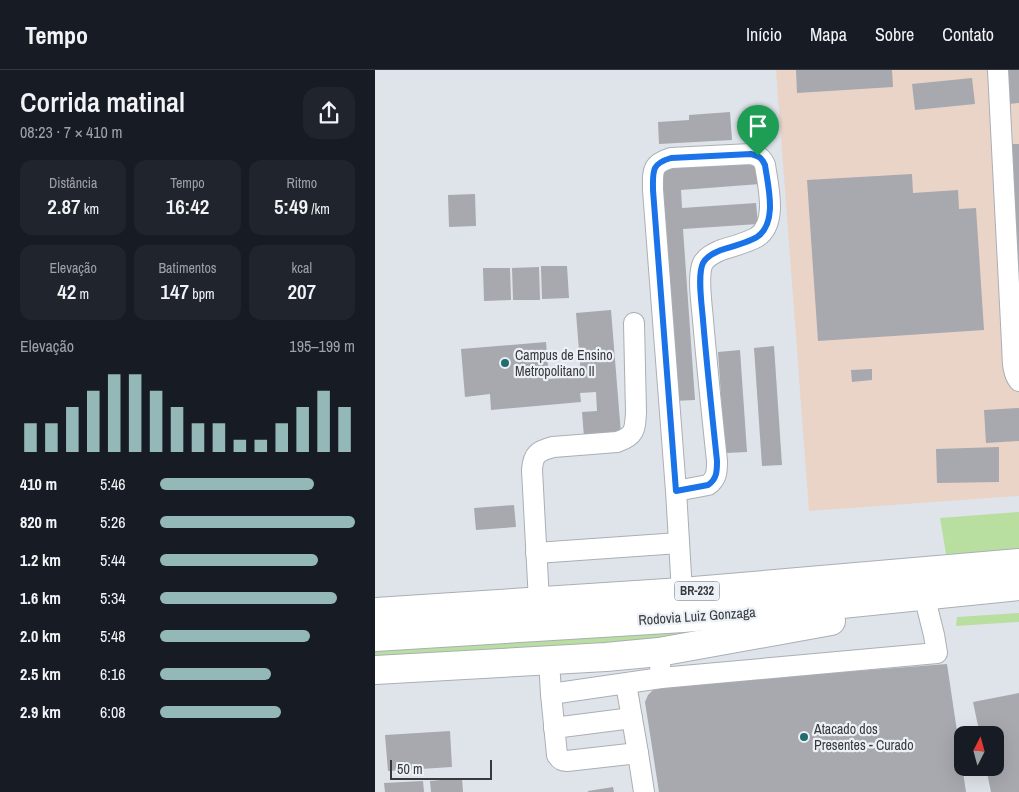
<!DOCTYPE html>
<html lang="pt">
<meta charset="utf-8">
<style>
:root{--surface:#171b24;--page:#20242c;--text:#f1f3f6;--muted:#9ea1a6;--line:#363941;--accent:#94b7b8}
body{margin:0;font-family:"Archivo Narrow",sans-serif;background:var(--page);color:var(--text);height:100vh;display:flex;flex-direction:column;font-size:19px;white-space:nowrap}
*{box-sizing:border-box;margin:0}
p{font-size:16px;color:var(--muted)}
.icon{flex:none;width:28px;height:28px;fill:none;stroke:currentColor;stroke-width:2;stroke-linecap:round;stroke-linejoin:round}
.map{position:relative;flex:1;overflow:hidden}
.drawer{display:flex;flex-direction:column;background:var(--surface);width:375px}
.drawer>*{flex:none}
.needle{width:32px;rotate:6deg}
.controls{position:absolute;left:579px;top:656px;display:grid;gap:10px}
.controls a{display:grid;place-items:center;width:50px;height:50px;border-radius:10px;background:var(--surface);box-shadow:0 5px 20px #0002;font-size:25px}
.scale{position:absolute;left:15px;bottom:12px;width:102px;box-sizing:border-box;padding-left:5px;border:2px solid #37393b;border-top:0;font-size:14px;line-height:18px;white-space:nowrap;color:#37393b;-webkit-text-stroke:4px #ecf1f7;paint-order:stroke}
.pin{position:absolute;display:grid;place-items:center;width:42px;height:42px;color:#fff;margin:-51px -21px;border-radius:50% 50% 50% 0;rotate:-45deg;box-shadow:0 0 5px #0007}
.pin .icon{rotate:45deg}
.round{display:grid;place-items:center;flex:none;width:52px;height:52px;border-radius:15px;background:var(--page)}
.summary{display:flex;align-items:center;justify-content:space-between;height:85px;padding:0 20px}
h1{font-size:28px;font-weight:600;line-height:38px}
.figures{display:grid;grid-template-columns:repeat(3,1fr);gap:8px;height:85px;padding:5px 20px}
.figures div{display:grid;align-content:center;border-radius:12px;background:var(--page);text-align:center}
.figures b{font-size:21px;font-weight:600}
.figures small{font-size:14px;font-weight:400}
.figures p{font-size:14px}
.chart{height:140px;padding:10px 20px}
.chart p{display:flex;justify-content:space-between}
.chart svg{width:100%;height:90px;margin-top:5px;stroke:var(--accent);stroke-width:6}
ul{padding:0 20px;list-style:none;font-size:16px}
li{display:grid;grid-template-columns:80px 60px 1fr;align-items:center;height:38px}
li i{height:12px;border-radius:6px;background:var(--accent)}
header{display:flex;align-items:center;gap:30px;box-sizing:border-box;height:70px;padding:0 25px;background:var(--surface);border-bottom:1px solid var(--line)}
header strong{font-size:24px}
nav{display:flex;gap:28px;margin-inline-start:auto;font-size:18px}
main{display:flex;flex:1;min-height:0}
.map>svg:first-child{display:block}
.industrial{fill:#ead4c8}
.green{fill:#b9dfa0}
.building{fill:#a8a8af}
.lines{fill:none;stroke-linecap:round;stroke-linejoin:round}
.minor-casing{stroke:#aaafb5;stroke-width:22}
.highway-casing{stroke:#aaafb5;stroke-width:30}
.minor{stroke:#fff;stroke-width:20}
.highway{stroke:#fff;stroke-width:28}
.route-casing{stroke:#fff;stroke-width:10}
.route{stroke:#1a73e8;stroke-width:6}
.poi-dot{fill:#226d6c;stroke:#ecf1f7;stroke-width:2}
.labels{text-anchor:middle;stroke-width:4.5;stroke-linejoin:round;paint-order:stroke}
.shield{fill:#ecf1f7;stroke:#6d7073;stroke-width:1}
.shield-label{font-size:12px;font-weight:bold;fill:#37393b}
.poi-label{font-size:14px;fill:#37393b;stroke:#ecf1f7;text-anchor:start}
.street-label{font-size:14px;fill:#37393b;stroke:#ecf1f7}
</style>
<header>
<strong>Tempo</strong>
<nav><a>Início</a><a>Mapa</a><a>Sobre</a><a>Contato</a></nav>
</header>
<main>
<section class="drawer">
<div class="summary"><div><h1>Corrida matinal</h1><p>08:23 · 7 × 410 m</p></div><a class="round"><svg class="icon" aria-label="share" viewBox="0 0 24 24"><path d="M12 15V3M7 8l5-5 5 5M5 13v7h14v-7"/></svg></a></div>
<div class="figures">
<div><p>Distância</p><b>2.87<small> km</small></b></div>
<div><p>Tempo</p><b>16:42</b></div>
<div><p>Ritmo</p><b>5:49<small> /km</small></b></div>
</div>
<div class="figures">
<div><p>Elevação</p><b>42<small> m</small></b></div>
<div><p>Batimentos</p><b>147<small> bpm</small></b></div>
<div><p>kcal</p><b>207</b></div>
</div>
<div class="chart"><p><span>Elevação</span>195–199 m</p>
<svg viewBox="0 0 160 44" preserveAspectRatio="none"><path d="M5 44V30M15 44V30M25 44V22M35 44V14M45 44V6M55 44V6M65 44V14M75 44V22M85 44V30M95 44V30M105 44V38M115 44V38M125 44V30M135 44V22M145 44V14M155 44V22"/></svg>
</div>
<ul>
<li><b>410 m</b>5:46<i style="width:79%"></i></li>
<li><b>820 m</b>5:26<i style="width:100%"></i></li>
<li><b>1.2 km</b>5:44<i style="width:81%"></i></li>
<li><b>1.6 km</b>5:34<i style="width:91%"></i></li>
<li><b>2.0 km</b>5:48<i style="width:77%"></i></li>
<li><b>2.5 km</b>6:16<i style="width:57%"></i></li>
<li><b>2.9 km</b>6:08<i style="width:62%"></i></li>
</ul>
</section>
<div class="map">
<svg width="644" height="722" viewBox="0 0 644 722">
<rect width="100%" height="100%" fill="#dfe4ea"/>
<!-- industrial -->
<path class="industrial" d="M401 0H644V426L434 441Z"/>
<!-- green -->
<g class="green">
<path d="M644 442V484L572 490 565 448Z"/>
<path d="M644 543V552L581 556 582 547Z"/>
<path d="M389 548 297 574 0 595V575Z"/>
</g>
<!-- building -->
<g class="building">
<path d="M421 0H517L518 17 422 23Z"/>
<path d="M631 0H644V33L634 34Z"/>
<path d="M597 8 600 34 540 40 537 14Z"/>
<path d="M355 42 357 70 284 74 283 52 314 50V45Z"/>
<path d="M634 74H644V213H643Z"/>
<path d="M382 91 385 114 306 120 307 138 381 133 383 154 308 159 320 330 299 331 287 98Z"/>
<path d="M537 104 538 123 583 120 584 139 601 138 609 260 443 271 432 110Z"/>
<path d="M100 124 101 156 74 157 73 125Z"/>
<path d="M166 196H192L194 228 167 229Z"/>
<path d="M164 197 165 230H138L137 198Z"/>
<path d="M108 198H135L136 230 109 231Z"/>
<path d="M236 240 246 364 209 367 207 342 222 341 221 322 205 323 206 332 116 340 115 324 90 327 86 279 171 272 174 309 206 306 201 243Z"/>
<path d="M399 276 407 395 387 396 379 278Z"/>
<path d="M365 280 372 382 350 383 343 282Z"/>
<path d="M497 299V310L477 312 476 300Z"/>
<path d="M644 338V371L611 373 609 340Z"/>
<path d="M624 377V412L562 413 561 379Z"/>
<path d="M139 435 141 457 101 460 99 438Z"/>
<path d="M572 594 591 722H284L270 632 273 625 280 618 286 616Z"/>
<path d="M644 623V722H616L611 698H620V665H605L598 632Z"/>
<path d="M75 661 77 697 13 701 10 665Z"/>
<path d="M87 708 88 722H56L55 711Z"/>
<path d="M48 711 49 722H10L9 713Z"/>
<path d="M238 717 239 722H213V721Z"/>
</g>
<g class="lines">
<!-- minor casing -->
<g class="minor-casing">
<g id="minor">
<path d="M623 0 637 273C638 285 636 301 644 311"/>
<path d="M301 421 333 415C342 409 342 401 342 391 337 344 332 297 328 250 327 236 322 205 328 193 332 186 340 183 346 180 356 177 374 172 382 167 403 153 393 116 390 95 387 88 384 86 376 84L296 88C276 94 278 101 278 120L301 421 307 522"/>
<path d="M161 483 304 473"/>
<path d="M164 531 157 400C158 384 163 381 178 377L242 372C260 366 260 360 261 342L259 253"/>
<path d="M174 590 176 624 182 685C185 690 187 691 192 691L263 683 269 722"/>
<path d="M286 608 562 583 559 565 551 533"/>
<path d="M251 614 263 683"/>
<path d="M176 624 286 608 285 594"/>
<path d="M179 658 257 648"/>
</g>
</g>
<!-- highway casing -->
<g class="highway-casing">
<g id="highway">
<path d="M0 542 307 522 644 493"/>
<path d="M0 567 308 548 447 536 644 516"/>
<path d="M0 600 231 587 284 582 456 551"/>
</g>
</g>
<!-- minor -->
<use href="#minor" class="minor"/>
<!-- highway -->
<use href="#highway" class="highway"/>
</g>
<g class="lines">
<!-- route casing -->
<g class="route-casing">
<path id="route" d="M376 84C384 86 387 88 390 95 393 116 403 153 382 167 374 172 356 177 346 180 339 183 332 186 328 193 322 205 327 236 328 250 332 297 337 344 342 391 342 401 342 409 333 415L301 421 278 120C278 101 276 94 296 88Z"/>
</g>
<!-- route -->
<use href="#route" class="route"/>
</g>
<!-- markers -->
<g class="poi-dot">
<circle cx="130" cy="293" r="5"/>
<circle cx="429" cy="667" r="5"/>
</g>
<g class="labels">
<!-- shield labels -->
<rect class="shield" x="299.5" y="511.5" width="45" height="19" rx="4"/>
<g class="shield-label">
<text x="322" y="525">BR-232</text>
</g>
<!-- poi labels -->
<g class="poi-label">
<text x="140" y="290">Campus de Ensino<tspan x="140" dy="16">Metropolitano II</tspan></text>
<text x="439" y="664">Atacado dos<tspan x="439" dy="16">Presentes - Curado</tspan></text>
</g>
<!-- street labels -->
<g class="street-label">
<text transform="translate(322 546) rotate(-4)" y="5">Rodovia Luiz Gonzaga</text>
</g>
</g>
</svg>
<div class="controls">
<a><svg class="needle" viewBox="-14 -14 28 28"><path d="M0-13l5 13h-10z" fill="#e53935"/><path d="M0 13l5-13h-10z" fill="#9ea1a6"/></svg></a>
</div>
<div class="scale">50 m</div>
<div class="pin" style="left:383px;top:86px;background:#1e9e55"><svg class="icon" aria-label="arrive" viewBox="0 0 24 24"><path d="M6 21V4h12l-3 4 3 4H6"/></svg></div>
</div>
</main>
